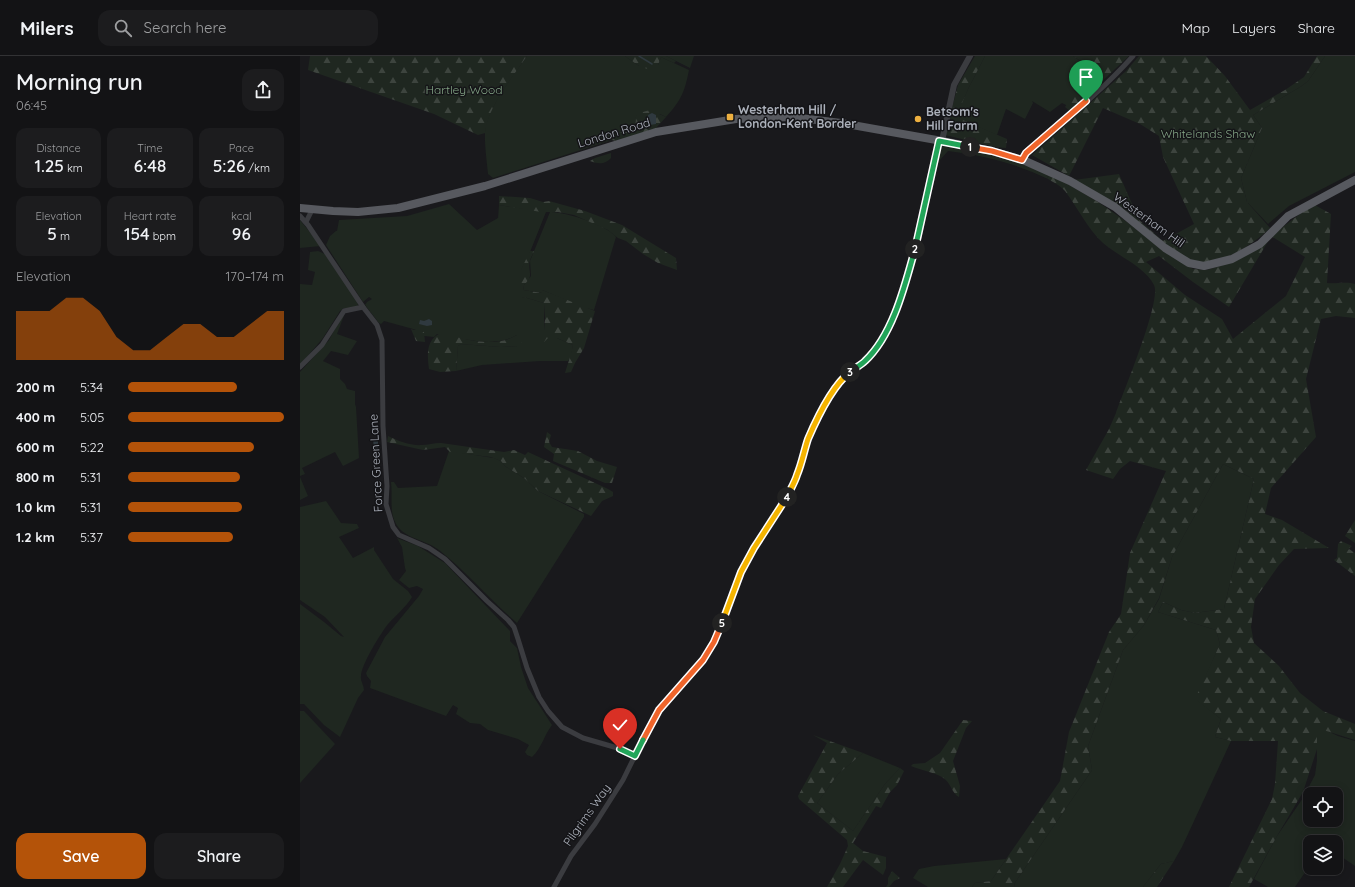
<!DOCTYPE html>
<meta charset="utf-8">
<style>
:root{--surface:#131315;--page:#1c1c1e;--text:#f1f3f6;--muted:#9d9ea0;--line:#323234;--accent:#b45309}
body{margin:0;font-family:Quicksand,sans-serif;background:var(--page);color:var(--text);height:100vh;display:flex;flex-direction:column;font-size:15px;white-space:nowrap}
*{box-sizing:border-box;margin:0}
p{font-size:13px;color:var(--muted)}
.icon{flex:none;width:22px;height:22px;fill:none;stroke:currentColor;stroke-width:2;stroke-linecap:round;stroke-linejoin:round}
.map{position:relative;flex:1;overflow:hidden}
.details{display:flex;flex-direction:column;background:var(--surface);width:300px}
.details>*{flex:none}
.fabs{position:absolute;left:1003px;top:731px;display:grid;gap:8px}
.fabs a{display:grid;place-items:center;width:40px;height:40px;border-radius:8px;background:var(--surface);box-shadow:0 2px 10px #0003,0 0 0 1px var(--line);font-size:20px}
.pin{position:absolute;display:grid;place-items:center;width:34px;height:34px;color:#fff;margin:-41px -17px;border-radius:50% 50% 50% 0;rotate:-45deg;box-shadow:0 0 4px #0007}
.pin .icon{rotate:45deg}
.km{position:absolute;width:20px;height:20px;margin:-10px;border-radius:50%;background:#222;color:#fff;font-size:11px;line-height:20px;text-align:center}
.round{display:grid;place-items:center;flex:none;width:42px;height:42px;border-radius:12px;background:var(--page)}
.summary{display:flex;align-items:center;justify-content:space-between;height:68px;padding:0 16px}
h1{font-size:22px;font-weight:600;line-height:30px}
.figures{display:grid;grid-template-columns:repeat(3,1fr);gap:6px;height:68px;padding:4px 16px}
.figures div{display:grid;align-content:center;border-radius:10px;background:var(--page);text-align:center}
.figures b{font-size:17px;font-weight:600}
.figures small{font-size:11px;font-weight:400}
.figures p{font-size:11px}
.chart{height:112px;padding:8px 16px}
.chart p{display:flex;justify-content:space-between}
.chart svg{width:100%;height:72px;margin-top:4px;fill:var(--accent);opacity:.7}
.primary-button{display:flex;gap:8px;margin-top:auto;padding:8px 16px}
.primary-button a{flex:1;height:46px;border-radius:12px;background:var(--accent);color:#fff;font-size:16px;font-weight:600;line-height:46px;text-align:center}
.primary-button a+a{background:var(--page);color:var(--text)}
ul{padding:0 16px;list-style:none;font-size:13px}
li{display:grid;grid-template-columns:64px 48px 1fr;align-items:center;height:30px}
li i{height:10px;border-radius:5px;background:var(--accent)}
header{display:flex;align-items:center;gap:24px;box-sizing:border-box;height:56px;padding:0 20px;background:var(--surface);border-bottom:1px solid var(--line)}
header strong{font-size:19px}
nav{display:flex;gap:22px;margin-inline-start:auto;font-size:14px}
.search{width:280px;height:36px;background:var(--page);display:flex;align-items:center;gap:10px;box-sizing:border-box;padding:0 14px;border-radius:12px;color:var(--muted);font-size:15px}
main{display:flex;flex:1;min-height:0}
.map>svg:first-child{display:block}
.green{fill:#1f2720;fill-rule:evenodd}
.forest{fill:url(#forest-firs)}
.water{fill:#2f393f}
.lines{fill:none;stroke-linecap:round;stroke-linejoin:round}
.stream{stroke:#2f393f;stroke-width:1.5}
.minor{stroke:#3b3c40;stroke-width:5}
.tertiary{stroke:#3b3c40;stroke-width:6}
.primary{stroke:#57595f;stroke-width:8}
.split-1-casing{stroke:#fff;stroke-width:8}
.split-2-casing{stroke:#fff;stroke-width:8}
.split-3-casing{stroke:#fff;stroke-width:8}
.split-4-casing{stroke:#fff;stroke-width:8}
.split-5-casing{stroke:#fff;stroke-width:8}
.split-6-casing{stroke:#fff;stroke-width:8}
.split-7-casing{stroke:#fff;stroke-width:8}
.split-1{stroke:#f0652b;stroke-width:5}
.split-2{stroke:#22a559;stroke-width:5}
.split-3{stroke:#22a559;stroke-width:5}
.split-4{stroke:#f5b400;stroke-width:5}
.split-5{stroke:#f5b400;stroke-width:5}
.split-6{stroke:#f0652b;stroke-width:5}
.split-7{stroke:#22a559;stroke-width:5}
.poi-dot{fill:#edb040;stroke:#141417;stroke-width:1.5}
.labels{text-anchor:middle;stroke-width:3;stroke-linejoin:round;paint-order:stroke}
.park-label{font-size:12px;fill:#84a586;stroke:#141417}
.poi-label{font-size:12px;font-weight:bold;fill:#acb1bb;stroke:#141417;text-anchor:start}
.street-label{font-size:12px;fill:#acb1bb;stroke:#141417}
</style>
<header>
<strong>Milers</strong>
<div class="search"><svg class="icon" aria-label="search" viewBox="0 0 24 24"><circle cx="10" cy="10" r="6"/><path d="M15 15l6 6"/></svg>Search here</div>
<nav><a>Map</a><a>Layers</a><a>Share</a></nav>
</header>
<main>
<section class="details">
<div class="summary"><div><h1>Morning run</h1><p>06:45</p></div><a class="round"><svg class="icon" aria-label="share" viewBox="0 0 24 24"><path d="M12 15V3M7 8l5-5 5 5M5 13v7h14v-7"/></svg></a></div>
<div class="figures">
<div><p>Distance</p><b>1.25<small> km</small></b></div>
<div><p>Time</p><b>6:48</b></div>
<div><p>Pace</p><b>5:26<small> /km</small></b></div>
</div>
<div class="figures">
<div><p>Elevation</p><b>5<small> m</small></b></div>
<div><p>Heart rate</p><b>154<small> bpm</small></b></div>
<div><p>kcal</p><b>96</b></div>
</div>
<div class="chart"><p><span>Elevation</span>170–174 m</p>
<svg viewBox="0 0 160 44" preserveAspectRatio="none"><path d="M0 44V14L10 14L20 14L30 6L40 6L50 14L60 30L70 38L80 38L90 30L100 22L110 22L120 30L130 30L140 22L150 14L160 14V44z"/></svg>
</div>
<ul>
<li><b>200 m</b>5:34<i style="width:70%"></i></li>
<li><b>400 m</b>5:05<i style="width:100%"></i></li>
<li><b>600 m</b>5:22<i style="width:81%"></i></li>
<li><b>800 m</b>5:31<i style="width:72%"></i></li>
<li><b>1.0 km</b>5:31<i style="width:73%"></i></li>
<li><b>1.2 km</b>5:37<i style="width:67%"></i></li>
</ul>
<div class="primary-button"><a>Save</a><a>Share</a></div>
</section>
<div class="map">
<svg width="1055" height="831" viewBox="0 0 1055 831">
<defs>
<pattern id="forest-firs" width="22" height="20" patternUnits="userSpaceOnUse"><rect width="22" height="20" fill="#1f2720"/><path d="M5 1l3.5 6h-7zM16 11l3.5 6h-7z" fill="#3d443e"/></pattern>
</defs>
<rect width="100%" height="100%" fill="#19191c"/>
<!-- green -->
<g class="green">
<path d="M227 0H325L339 10 358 9 361 1 389 14C385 35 381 45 366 61L360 58 336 60C336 70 334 74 325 76L320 75 312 84 193 122 188 118C187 106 183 80 186 69 193 44 212 21 227 0Z"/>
<path d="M366 0H394L390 12Z"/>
<path d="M685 0H773L792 13 768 50 762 47 750 56 732 45 733 47 725 63 706 53 697 79 655 61 668 33Z"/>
<path d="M1025 0H1055V116L989 150 968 168 947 146 941 122 962 72 953 59 1000 31 1008 25Z"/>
<path d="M642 90 673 96 685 97 712 104 747 118 748 123C717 108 683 99 648 95L640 104 638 103Z"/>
<path d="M149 148 177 174 198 162 199 149 246 156 226 206C217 215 221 232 221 242L224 241 244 247V275L248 282H257L273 289 271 301 268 305H240L182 309 156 315 158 290 161 288 201 291 218 290 217 279C193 293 164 282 137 278L134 281 124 280V276L84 265 81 268 79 267 65 249 67 246 72 243 69 241 63 246 26 189 30 180 36 175H37L39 164 107 160Z"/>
<path d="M250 156C264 155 309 170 316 181L294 254 282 251 242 234V237L223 234 224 229 231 220 230 205Z"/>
<path d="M0 164 21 190 0 192Z"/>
<path d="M18 195 25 198 57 244 58 249 56 252H44L40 255 23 282 6 302 0 308V228L12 229 15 216 8 214 10 196Z"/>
<path d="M45 257 37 278 57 285 48 299 31 295 23 305 40 313V323L45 328 47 333 55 335V348L56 351 59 402 43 410 35 396 2 412 5 418 0 420V316L29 284 39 265Z"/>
<path d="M149 395 194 402 201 405 205 410 224 422 238 435 284 458V461L217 567C190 544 167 516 139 494 128 485 108 483 99 472 88 459 93 442 91 426H94L98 432 137 430Z"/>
<path d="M923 408 954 423 924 553 895 557 881 554 863 546 858 556 916 574 920 588 896 643 921 663 915 681 931 685 882 791 874 805 861 808 843 831H715L714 828 792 714 788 690 823 594 844 569 859 543 872 501Z"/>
<path d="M0 421 8 440 0 444Z"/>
<path d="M26 445 41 467 57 468 59 472 39 481 53 502 74 491V494L93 523 108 535 112 541C106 551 96 559 88 568 81 577 61 609 61 620 60 625 64 629 64 634L58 642 40 681 24 669 4 648H0V548L24 566 41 580 44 581 25 561 0 544V451Z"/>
<path d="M97 482 118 490 145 507 210 575V585L217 592 221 611 228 632 252 669C244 679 242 692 232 701L227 699 225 696 229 689 218 683 188 674 180 668 170 667 156 658 158 652 153 649 146 660 70 632 71 625 67 620 66 617 85 581 119 540 123 533 117 530 109 532 99 524 106 515 105 512 102 491Z"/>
<path d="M0 655H4L35 688 0 727Z"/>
<path d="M1017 670 1038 680 1055 685V810L1036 797V786H1010V809L995 831H968L954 823 977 780 1003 742 1015 719 1017 704ZM1010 738H1036V764H1010Z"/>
<path d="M563 697 600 712 585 728 553 775 517 747 538 718Z"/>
<path d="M706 803 691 825 675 827 672 831H628L613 822 619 813 634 810Z"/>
</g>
<!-- forest -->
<g class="forest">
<path d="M10 0H227C212 22 188 50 185 77L178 79 134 58 8 14Z"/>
<path d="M325 0H366L376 5 374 7 361 1 358 9 353 15 339 10Z"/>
<path d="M675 0H685L668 33 656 61 707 83 706 92 695 91 645 79 658 29Z"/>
<path d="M773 0H829L770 55 765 51 781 29 790 11Z"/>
<path d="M839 0H906L925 20 950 54 985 34 1004 21 1017 0H1025L1008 25 1000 31 953 59 962 72 941 122 947 146 970 172C953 189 915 214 889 204 876 199 848 177 837 167 834 164 832 160 829 157 813 144 793 135 774 124L819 118 839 164 863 185 894 168 863 101 859 80 840 68 803 52 769 120 732 99 826 15Z"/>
<path d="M350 54 366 61 355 73 316 85 312 84 320 75 325 76C334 74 336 70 336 60L343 56Z"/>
<path d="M311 97V102C304 109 299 108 290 105L295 102Z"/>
<path d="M747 118 759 123 798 146 827 166 857 190 893 213 907 214 935 205 970 182 929 251 893 226 859 200 846 206 885 239 922 263 933 283 986 240 1005 201 971 180 1013 148 1031 158 1027 227C1036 228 1047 225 1055 228V262L1036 260 1021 263 1006 323 1016 381 971 432 965 458 982 464 1029 492 994 493 979 509 955 543 951 571 954 587 979 610 1000 637 1023 655 1055 668V684L1017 672V693L1003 736 977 780 949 831H929L972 743 975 728 978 685H931L915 681 921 663 895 643 920 588 916 574 858 556 863 546 881 554 895 557 924 553 954 423 923 408 872 501 859 542 844 569 823 594 788 690 792 714 714 828 715 831H672L675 827 691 825 760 725 769 676 809 576 821 558 830 497 866 415 830 405 820 413 813 423 786 414 809 373 816 357C823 337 862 244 854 229 845 211 818 200 803 187 787 172 778 152 765 135 761 130 753 126 748 123Z"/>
<path d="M199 140 230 142 243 146 249 145 285 155 322 169 376 202 377 214 358 207 343 198 326 185 318 182 308 174 274 159 258 156H241L199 149Z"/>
<path d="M230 195H234C233 198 231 201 230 204 227 216 235 219 224 229L223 234 242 237V234L295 255 284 292 275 307 271 316 265 317C268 307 271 299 273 289L257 282H248L244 286 237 287V278L244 275 245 262 244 247 224 241 220 243V216Z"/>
<path d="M111 273 114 274 117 273 124 276 125 286 116 285Z"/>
<path d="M141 277C166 283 193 293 217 279L222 280V286L218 290 201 291 161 288 158 290 156 315 140 316 129 313C127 299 126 283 141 277Z"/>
<path d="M247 376 251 379 249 386 252 391 278 395 297 405 317 411 312 427H305L253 405 254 398 244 391Z"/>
<path d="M88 380C98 385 111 390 122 389 128 389 134 387 141 387L204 396 214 394 225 399 228 396 308 433 313 436V440L302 445 291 460 238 435 224 422 205 410 201 405 191 401 150 396 145 391 123 394 87 386Z"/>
<path d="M1055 464V487L1045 480Z"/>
<path d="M1041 485 1052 490 1046 495 1049 493 1055 497V520L1034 504 1037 502 1038 488Z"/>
<path d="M663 664 672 665 666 672 653 705 660 730 659 741C652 738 651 726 642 721 633 716 621 714 611 710L613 708 625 707 640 697Z"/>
<path d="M513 679 563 697 538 718 517 747 553 775 585 728 600 712 604 715 597 729 590 736 581 752 576 750 553 787 563 795 586 801V812L583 819 563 804 543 831H527L540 808 548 790 547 784 499 743 498 740 527 687Z"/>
<path d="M874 805 857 831H843L861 808Z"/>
<path d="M592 815 600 822 594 825 589 831H586L588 828V822Z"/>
</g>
<!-- water -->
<g class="water">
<path d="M352 57 356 59V68L350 69 348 63V59Z"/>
<path d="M129 263 132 265V269L127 270 119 268 120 264 124 265Z"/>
<path d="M73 382H78V395L74 396Z"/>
</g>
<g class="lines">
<!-- stream -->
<path class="stream" d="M339 0 352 8"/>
<!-- minor -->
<g class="minor">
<path d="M723 104C729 91 743 83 754 74 781 51 809 27 833 0"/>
<path d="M0 160 8 169 63 251 77 269 82 284 83 370 87 430 86 448 93 471 99 479 129 492 145 503 187 545 208 564 214 571 218 583 227 612 239 641 248 655 262 671 283 682 321 693 335 700"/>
<path d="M6 166 12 154"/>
<path d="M0 311 22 289 44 255 63 251"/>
<path d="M254 831 271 800 295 768 323 724 353 663 359 654 403 604 414 586 441 516 454 492 486 442 497 420 508 383 531 339 540 325 547 319 565 305 575 294 584 281 591 265 607 223 617 190 639 85"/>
</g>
<!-- tertiary -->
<path class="tertiary" d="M642 85 654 29 670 0"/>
<!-- primary -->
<path class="primary" d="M0 152 33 155 58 156 98 152 185 130 356 76 436 63 492 61 541 67 642 85 692 95 723 104 770 125 815 151 865 192 889 207 904 210 932 203 960 188 988 160 1055 124"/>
</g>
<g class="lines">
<!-- split-1 casing -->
<g class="split-1-casing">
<path id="split-1" d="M670 91 692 95 722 104 726 97 786 45"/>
</g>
<!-- split-2 casing -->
<g class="split-2-casing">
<path id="split-2" d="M615 193 639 85 670 91"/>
</g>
<!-- split-3 casing -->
<g class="split-3-casing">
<path id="split-3" d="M550 316C555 312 561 309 565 305 593 279 605 229 615 193"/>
</g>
<!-- split-4 casing -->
<g class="split-4-casing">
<path id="split-4" d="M487 441C490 434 495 426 497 419 502 407 504 395 508 383 517 362 532 330 550 316"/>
</g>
<!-- split-5 casing -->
<g class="split-5-casing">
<path id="split-5" d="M422 567 441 516 454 492 487 441"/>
</g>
<!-- split-6 casing -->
<g class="split-6-casing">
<path id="split-6" d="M343 684 359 654 403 604 414 586 422 567"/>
</g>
<!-- split-7 casing -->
<g class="split-7-casing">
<path id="split-7" d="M320 693 335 700 343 684"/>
</g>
<!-- split-1 -->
<use href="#split-1" class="split-1"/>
<!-- split-2 -->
<use href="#split-2" class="split-2"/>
<!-- split-3 -->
<use href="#split-3" class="split-3"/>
<!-- split-4 -->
<use href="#split-4" class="split-4"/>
<!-- split-5 -->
<use href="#split-5" class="split-5"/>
<!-- split-6 -->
<use href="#split-6" class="split-6"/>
<!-- split-7 -->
<use href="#split-7" class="split-7"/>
</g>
<!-- markers -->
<g class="poi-dot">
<rect x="426" y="57" width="8" height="8" rx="2"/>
<circle cx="618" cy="63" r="4"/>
</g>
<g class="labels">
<!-- park labels -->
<g class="park-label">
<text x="164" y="38">Hartley Wood</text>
<text x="908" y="82">Whitelands Shaw</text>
</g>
<!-- poi labels -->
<g class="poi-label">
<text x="438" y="58">Westerham Hill /<tspan x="438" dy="14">London-Kent Border</tspan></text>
<text x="626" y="60">Betsom's<tspan x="626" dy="14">Hill Farm</tspan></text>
</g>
<!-- street labels -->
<g class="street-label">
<text transform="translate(314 77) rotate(-17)" y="4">London Road</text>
<text transform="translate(849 164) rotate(36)" y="4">Westerham Hill</text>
<text transform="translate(76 407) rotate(-93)" y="4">Force Green Lane</text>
<text transform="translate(287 759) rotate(-55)" y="4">Pilgrims Way</text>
</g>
</g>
</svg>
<div class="fabs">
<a><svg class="icon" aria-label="locate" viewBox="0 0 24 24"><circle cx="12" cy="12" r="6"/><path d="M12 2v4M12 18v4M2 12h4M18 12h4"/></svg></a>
<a><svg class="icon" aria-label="layers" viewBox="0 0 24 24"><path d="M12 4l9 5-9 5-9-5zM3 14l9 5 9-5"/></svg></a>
</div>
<div class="pin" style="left:786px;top:45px;background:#1e9e55"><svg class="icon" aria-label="arrive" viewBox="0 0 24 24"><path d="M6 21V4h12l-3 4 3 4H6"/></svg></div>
<div class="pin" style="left:320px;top:693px;background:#d93025"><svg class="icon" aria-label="check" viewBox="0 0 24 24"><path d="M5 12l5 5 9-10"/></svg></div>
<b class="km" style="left:670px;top:91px">1</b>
<b class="km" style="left:615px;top:193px">2</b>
<b class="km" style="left:550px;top:316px">3</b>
<b class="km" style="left:487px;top:441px">4</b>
<b class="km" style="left:422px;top:567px">5</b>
</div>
</main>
